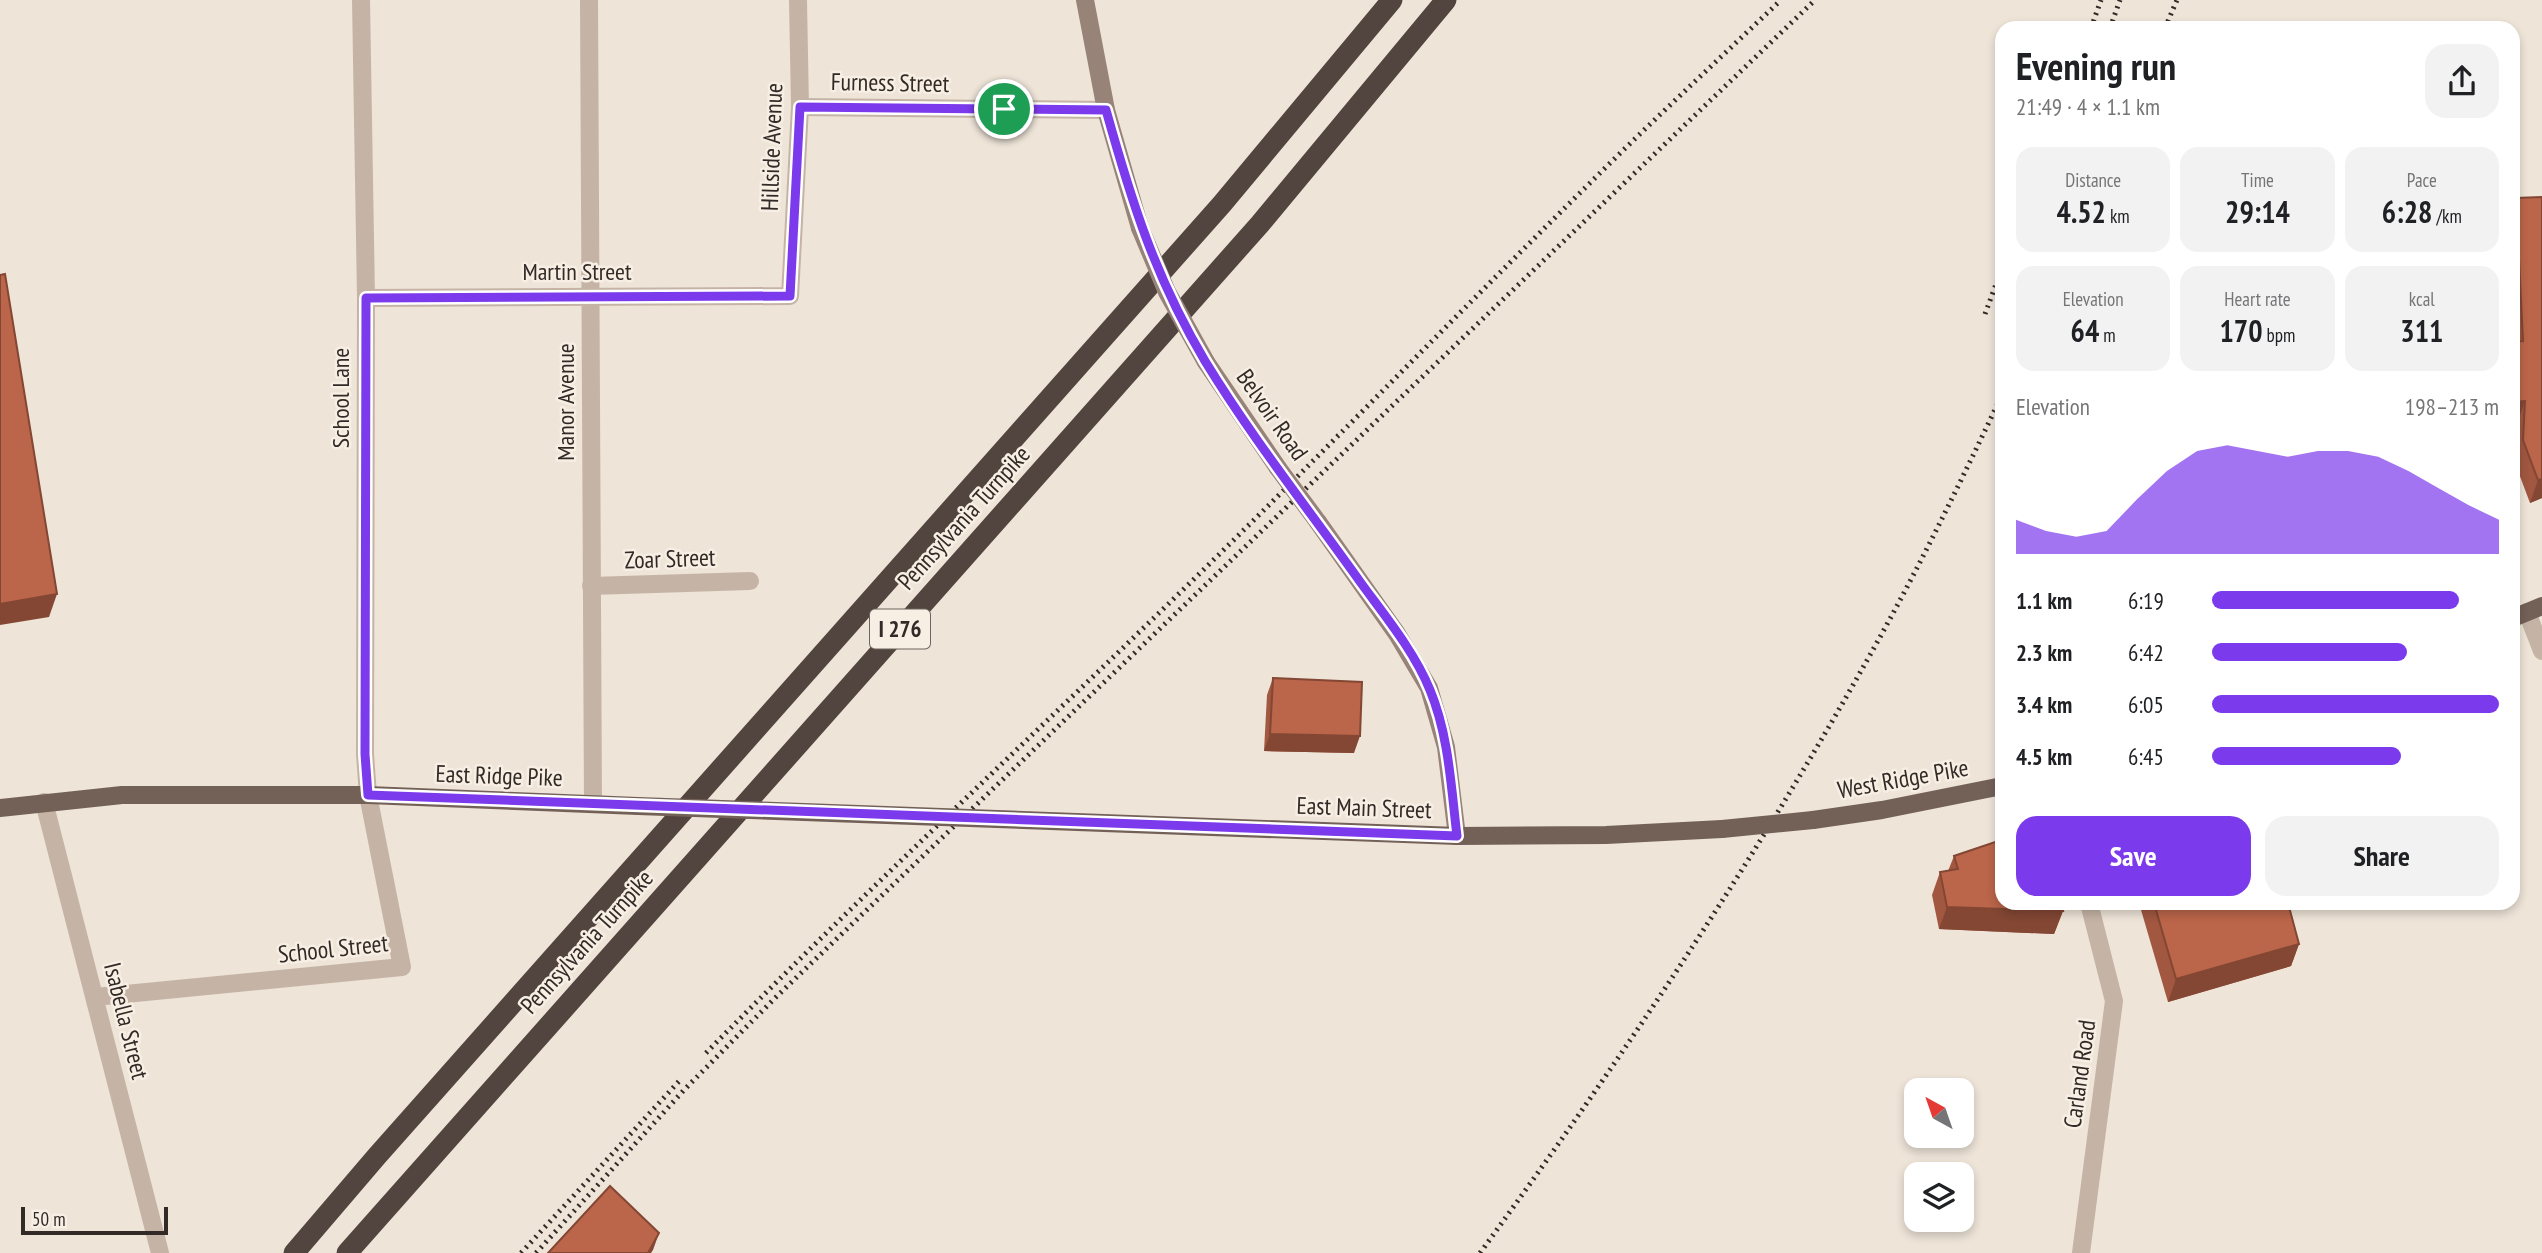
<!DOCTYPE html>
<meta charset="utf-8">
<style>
:root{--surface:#fff;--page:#f2f2f2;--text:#202124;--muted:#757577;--accent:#7c3aed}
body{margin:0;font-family:"PT Sans Narrow",sans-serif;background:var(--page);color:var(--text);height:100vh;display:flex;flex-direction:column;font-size:26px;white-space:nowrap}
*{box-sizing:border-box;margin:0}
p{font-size:23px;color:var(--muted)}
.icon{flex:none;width:38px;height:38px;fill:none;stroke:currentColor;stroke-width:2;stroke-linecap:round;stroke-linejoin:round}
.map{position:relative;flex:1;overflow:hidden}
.drawer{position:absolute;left:1995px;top:21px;width:525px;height:889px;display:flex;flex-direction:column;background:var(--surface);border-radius:21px;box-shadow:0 4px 10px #0003}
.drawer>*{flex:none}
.needle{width:46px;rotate:320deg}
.buttons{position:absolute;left:1904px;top:1078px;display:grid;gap:14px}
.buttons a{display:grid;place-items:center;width:70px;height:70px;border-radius:14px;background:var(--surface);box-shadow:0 4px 10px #0003;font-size:35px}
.scale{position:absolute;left:21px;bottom:18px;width:147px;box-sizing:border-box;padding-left:7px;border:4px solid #322a26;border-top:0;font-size:19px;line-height:24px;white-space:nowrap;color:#322a26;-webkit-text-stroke:5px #f7eee4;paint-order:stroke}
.pin{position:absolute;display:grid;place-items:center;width:60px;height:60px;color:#fff;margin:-30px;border:4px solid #fff;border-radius:50%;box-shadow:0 2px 7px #0007}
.round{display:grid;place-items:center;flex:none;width:74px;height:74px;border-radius:21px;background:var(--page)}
.summary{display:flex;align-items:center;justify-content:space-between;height:119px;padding:0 21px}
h1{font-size:38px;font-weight:700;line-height:52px}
.figures{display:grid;grid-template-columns:repeat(3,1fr);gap:10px;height:119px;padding:7px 21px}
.figures div{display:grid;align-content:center;border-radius:18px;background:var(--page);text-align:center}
.figures b{font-size:30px;font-weight:700}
.figures small{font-size:19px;font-weight:400}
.figures p{font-size:19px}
.chart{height:196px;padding:14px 21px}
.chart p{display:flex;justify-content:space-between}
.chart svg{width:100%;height:126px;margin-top:7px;fill:var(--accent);opacity:.7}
.button{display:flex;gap:14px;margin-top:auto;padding:14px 21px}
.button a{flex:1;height:80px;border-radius:21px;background:var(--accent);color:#fff;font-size:28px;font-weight:700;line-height:80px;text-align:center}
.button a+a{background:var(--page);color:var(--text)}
ul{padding:0 21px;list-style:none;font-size:23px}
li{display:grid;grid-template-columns:112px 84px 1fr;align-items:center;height:52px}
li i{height:18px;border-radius:9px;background:var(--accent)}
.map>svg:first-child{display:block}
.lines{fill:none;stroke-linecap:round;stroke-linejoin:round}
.street{stroke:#c5b4a6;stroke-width:18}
.secondary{stroke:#988378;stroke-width:18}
.primary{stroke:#736158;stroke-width:18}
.highway{stroke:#52443e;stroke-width:21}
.rail{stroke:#322a26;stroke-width:5;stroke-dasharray:2 5;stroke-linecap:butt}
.secondary-bridge{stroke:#988378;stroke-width:18}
.primary-bridge{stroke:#736158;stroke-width:18}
.wall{fill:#a15740}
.shaded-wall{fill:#834734}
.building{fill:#bb654a;stroke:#834734;stroke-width:2}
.route-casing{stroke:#fff;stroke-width:14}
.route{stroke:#7c3aed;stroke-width:9}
.labels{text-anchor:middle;stroke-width:5;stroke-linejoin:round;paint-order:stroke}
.shield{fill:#f7eee4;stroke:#6d655f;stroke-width:2}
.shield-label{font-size:23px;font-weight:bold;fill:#322a26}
.street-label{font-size:24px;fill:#322a26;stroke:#f7eee4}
</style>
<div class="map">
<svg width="2542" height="1253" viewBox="0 0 2542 1253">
<rect width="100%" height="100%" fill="#eee4d8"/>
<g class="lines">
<!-- street -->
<g class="street">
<path d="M589 0 593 804"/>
<path d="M800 107 1106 110"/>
<path d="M366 298 790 296 800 107 798 0"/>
<path d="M591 586 750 581"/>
<path d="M2527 612 2542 651"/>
<path d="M44 802 160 1253"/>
<path d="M95 997 402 967 368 795 365 754 366 298 361 0"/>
<path d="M2081 1253 2114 1001 2089 903"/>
</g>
<!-- secondary -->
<g class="secondary">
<path d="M1085 0 1106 110 1140 228"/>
<path d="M1206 362 1278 468"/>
<path d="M1318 522 1397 634 1429 688 1446 747 1457 836"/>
</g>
<!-- primary -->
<g class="primary">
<path d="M2513 618 2542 606"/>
<path d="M0 808 122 795H368L638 806"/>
<path d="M997 819 1457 836 1606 835 1722 829"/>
<path d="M1813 820 1882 810 2002 786"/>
</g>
<!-- highway -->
<g class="highway">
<path d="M294 1253 377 1156 1222 204 1392 0"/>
<path d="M347 1253 1260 224 1446 0"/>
</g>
<!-- rail -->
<g class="rail">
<path d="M2091 28 2101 0"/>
<path d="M2110 28 2120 0"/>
<path d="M2165 28 2177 0"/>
<path d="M1985 314 2002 268"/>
<path d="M706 1053C865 891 1032 737 1194 579 1328 448 1457 314 1590 183 1652 121 1717 61 1781 0"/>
<path d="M521 1253 682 1078"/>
<path d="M536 1253 684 1090 775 998 1815 0"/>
<path d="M1480 1253C1620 1061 1754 862 1870 655 1918 570 1960 483 2002 395"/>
</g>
<!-- secondary-bridge -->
<g class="secondary-bridge">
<path d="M1140 228 1167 292 1206 362"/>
<path d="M1278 468 1318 522"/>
</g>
<!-- primary-bridge -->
<g class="primary-bridge">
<path d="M638 806 997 819"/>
<path d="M1722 829 1813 820"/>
</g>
</g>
<!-- wall -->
<g class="wall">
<path d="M2542 197V498L2530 503 2515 463 2517 424H2513V342H2514L2513 319V208L2516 198Z"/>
<path d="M1273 678 1354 753 1264 751 1267 695Z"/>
<path d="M2002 845 2063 911 2054 934 1939 929 1932 895 1940 872 1948 871 1954 856Z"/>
<path d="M2139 903H2288L2299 944 2291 966 2168 1002Z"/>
</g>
<!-- shaded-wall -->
<g class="shaded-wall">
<path d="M2525 401 2517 424H2513V402Z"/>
<path d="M2542 479V498L2530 503 2538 480Z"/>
<path d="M57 594 49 617 0 625V604Z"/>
<path d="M1270 734 1360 736 1354 753 1264 751Z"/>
<path d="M1947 907 2063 911 2054 934 1939 929Z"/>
<path d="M2299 944 2291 966 2168 1002 2176 979Z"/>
<path d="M659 1233 653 1250 651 1253H648Z"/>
</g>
<!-- building -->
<g class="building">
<path d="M2542 197V479L2538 480 2523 440 2525 401 2513 402V342L2523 341 2516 198Z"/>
<path d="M5 274 57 594 0 604V275Z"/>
<path d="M1273 678 1362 682 1360 736 1270 734Z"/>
<path d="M2001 840 2002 845V903H2060L2063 911 1947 907 1940 872 1958 869 1954 856Z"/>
<path d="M2154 903H2288L2299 944 2176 979Z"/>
<path d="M610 1186 659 1233 648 1253H548Z"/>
</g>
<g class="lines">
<!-- route casing -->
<g class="route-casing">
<path id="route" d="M800 107 1106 110C1132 203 1155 277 1205 361 1252 438 1309 510 1361 583 1385 616 1414 651 1430 690 1449 736 1451 787 1457 836L368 795 365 754 366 298 790 296Z"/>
</g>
<!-- route -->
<use href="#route" class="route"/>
</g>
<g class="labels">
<!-- shield labels -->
<rect class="shield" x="870" y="609.5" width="60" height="39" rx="5"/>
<g class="shield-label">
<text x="900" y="637">I 276</text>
</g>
<!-- street labels -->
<g class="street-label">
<text transform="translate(890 83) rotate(1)" y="8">Furness Street</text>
<text transform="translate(772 147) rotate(-88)" y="8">Hillside Avenue</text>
<text x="577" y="280">Martin Street</text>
<text transform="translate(341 398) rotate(-90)" y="8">School Lane</text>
<text transform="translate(566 402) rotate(-90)" y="8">Manor Avenue</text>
<text transform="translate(1272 415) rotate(55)" y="8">Belvoir Road</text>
<text transform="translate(964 518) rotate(-48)" y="8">Pennsylvania Turnpike</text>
<text transform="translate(670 559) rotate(-2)" y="8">Zoar Street</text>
<text transform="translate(499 776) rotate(2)" y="8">East Ridge Pike</text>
<text transform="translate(1903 779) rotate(-10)" y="8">West Ridge Pike</text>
<text transform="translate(1364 808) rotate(2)" y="8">East Main Street</text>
<text transform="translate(587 942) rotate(-48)" y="8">Pennsylvania Turnpike</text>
<text transform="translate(333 949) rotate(-6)" y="8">School Street</text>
<text transform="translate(126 1021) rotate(76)" y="8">Isabella Street</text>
<text transform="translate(2080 1074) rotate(-82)" y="8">Carland Road</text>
</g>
</g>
</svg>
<div class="buttons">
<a><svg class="needle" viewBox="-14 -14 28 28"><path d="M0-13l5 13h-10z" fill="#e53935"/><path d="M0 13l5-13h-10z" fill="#757577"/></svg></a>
<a><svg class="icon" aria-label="layers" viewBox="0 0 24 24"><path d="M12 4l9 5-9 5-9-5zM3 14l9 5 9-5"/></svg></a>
</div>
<div class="scale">50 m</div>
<div class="pin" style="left:1004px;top:109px;background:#1e9e55"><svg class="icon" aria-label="arrive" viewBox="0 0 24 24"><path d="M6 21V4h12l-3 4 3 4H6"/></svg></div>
<section class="drawer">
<div class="summary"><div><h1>Evening run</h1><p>21:49 · 4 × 1.1 km</p></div><a class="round"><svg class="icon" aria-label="share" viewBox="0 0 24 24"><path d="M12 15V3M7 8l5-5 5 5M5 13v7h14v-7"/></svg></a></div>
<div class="figures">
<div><p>Distance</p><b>4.52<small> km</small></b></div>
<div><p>Time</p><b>29:14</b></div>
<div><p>Pace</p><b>6:28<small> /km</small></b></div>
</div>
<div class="figures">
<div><p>Elevation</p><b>64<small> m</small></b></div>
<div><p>Heart rate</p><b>170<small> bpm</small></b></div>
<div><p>kcal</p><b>311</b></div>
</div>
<div class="chart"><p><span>Elevation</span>198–213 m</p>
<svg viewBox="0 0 160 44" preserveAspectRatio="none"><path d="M0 44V32L10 36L20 38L30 36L40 25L50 15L60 8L70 6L80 8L90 10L100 8L110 8L120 10L130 15L140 21L150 27L160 32V44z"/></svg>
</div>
<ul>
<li><b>1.1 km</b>6:19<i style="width:86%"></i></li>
<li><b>2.3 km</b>6:42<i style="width:68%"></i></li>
<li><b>3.4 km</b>6:05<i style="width:100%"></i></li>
<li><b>4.5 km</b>6:45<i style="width:66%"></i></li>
</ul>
<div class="button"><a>Save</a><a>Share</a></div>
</section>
</div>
